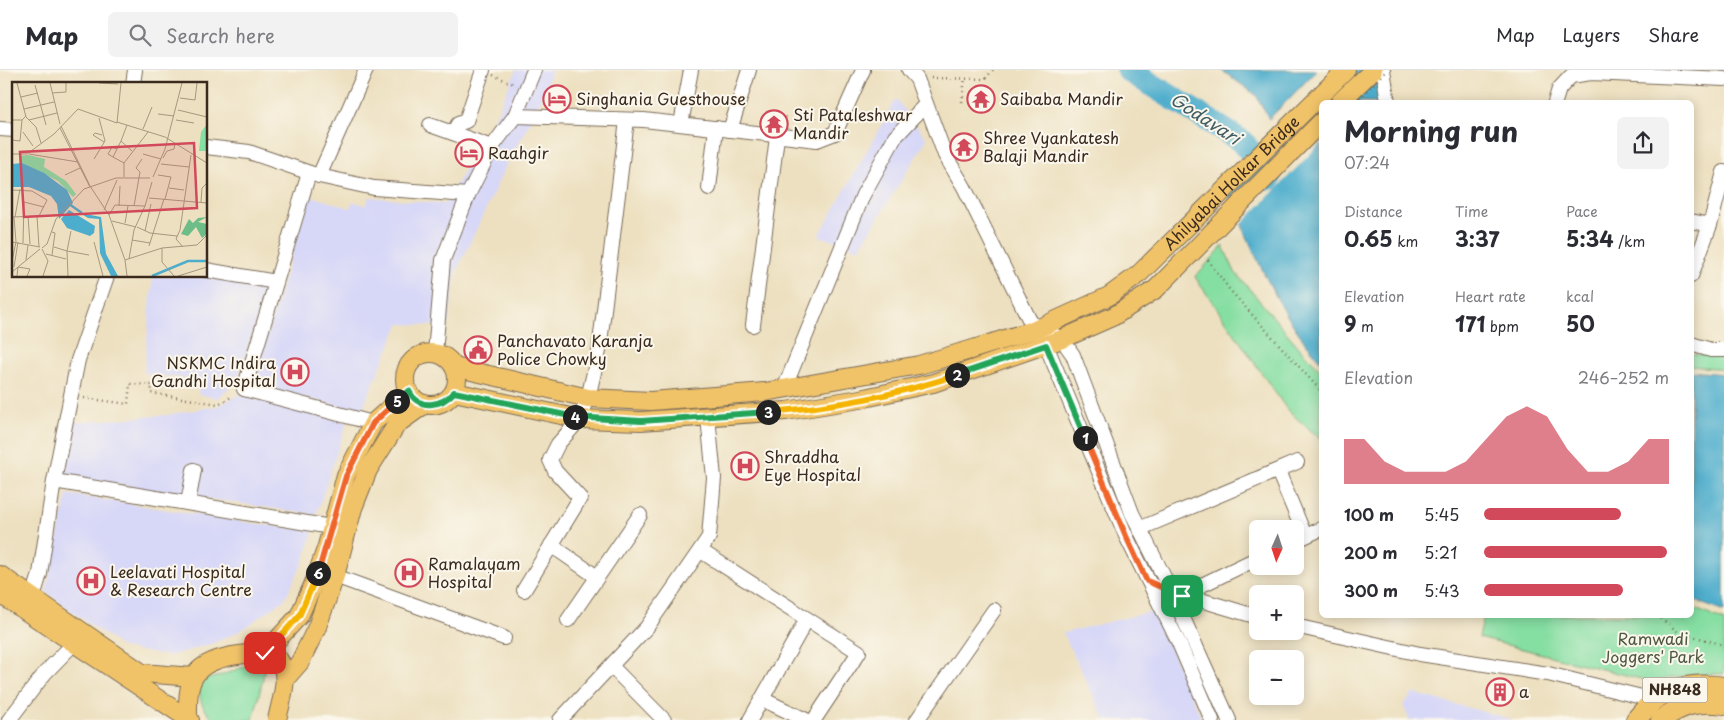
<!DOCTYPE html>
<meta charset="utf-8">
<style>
:root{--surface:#fff;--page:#f2f2f3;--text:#2b2b33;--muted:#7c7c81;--line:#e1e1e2;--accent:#d1495b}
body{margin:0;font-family:"Playpen Sans",sans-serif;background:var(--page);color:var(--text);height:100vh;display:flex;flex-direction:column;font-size:19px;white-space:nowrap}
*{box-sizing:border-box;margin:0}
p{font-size:16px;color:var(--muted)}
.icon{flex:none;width:28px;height:28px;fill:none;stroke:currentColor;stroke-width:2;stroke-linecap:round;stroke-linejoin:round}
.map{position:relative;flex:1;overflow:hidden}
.sheet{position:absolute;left:1319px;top:30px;width:375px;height:518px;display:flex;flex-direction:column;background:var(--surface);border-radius:8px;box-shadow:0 2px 12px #0003}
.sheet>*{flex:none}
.needle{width:32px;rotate:183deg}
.tools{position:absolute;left:1249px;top:450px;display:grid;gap:10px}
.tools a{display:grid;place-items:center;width:55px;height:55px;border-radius:8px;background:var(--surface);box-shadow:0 2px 12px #0003;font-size:25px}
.pin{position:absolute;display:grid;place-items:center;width:42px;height:42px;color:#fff;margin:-21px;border-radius:10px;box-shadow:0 2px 8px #0006}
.km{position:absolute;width:25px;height:25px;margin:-12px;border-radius:50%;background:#222;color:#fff;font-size:14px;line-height:25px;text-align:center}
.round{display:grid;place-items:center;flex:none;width:52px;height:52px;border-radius:8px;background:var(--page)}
.overview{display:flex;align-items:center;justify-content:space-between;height:85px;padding:0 25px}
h1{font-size:28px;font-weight:700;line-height:38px}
.stats{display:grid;grid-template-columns:repeat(3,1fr);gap:8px;height:85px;padding:5px 25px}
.stats div{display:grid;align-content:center}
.stats b{font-size:21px;font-weight:700}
.stats small{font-size:14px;font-weight:400}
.stats p{font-size:14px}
.chart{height:140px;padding:10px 25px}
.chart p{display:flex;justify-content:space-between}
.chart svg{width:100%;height:90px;margin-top:5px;fill:var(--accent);opacity:.7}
ul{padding:0 25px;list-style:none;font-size:16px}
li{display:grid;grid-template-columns:80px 60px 1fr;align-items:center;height:38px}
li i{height:12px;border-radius:6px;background:var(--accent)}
header{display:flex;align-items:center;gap:30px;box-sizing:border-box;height:70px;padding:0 25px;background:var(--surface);border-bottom:1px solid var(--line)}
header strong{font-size:24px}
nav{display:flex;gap:28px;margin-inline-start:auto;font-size:18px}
.search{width:350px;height:45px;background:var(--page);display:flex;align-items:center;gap:12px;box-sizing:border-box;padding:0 18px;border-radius:8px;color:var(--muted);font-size:19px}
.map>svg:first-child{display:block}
.built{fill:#d7d7f8}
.green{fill:#85dea2;stroke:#608460}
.water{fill:#4dadcc;stroke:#446c75}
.pier{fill:#ede0c0}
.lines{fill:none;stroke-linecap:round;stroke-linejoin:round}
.river{stroke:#4dadcc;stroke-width:24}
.minor-casing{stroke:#796a57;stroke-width:16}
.major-casing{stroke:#796a57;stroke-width:20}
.highway-casing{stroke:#796a57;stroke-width:22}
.path{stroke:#796a57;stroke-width:2.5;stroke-dasharray:1 4;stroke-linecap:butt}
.minor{stroke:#fff;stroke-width:14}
.major{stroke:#f1c369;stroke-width:18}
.highway{stroke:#f1c369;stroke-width:20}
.path-bridge{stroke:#796a57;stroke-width:2.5;stroke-dasharray:1 4;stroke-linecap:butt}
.split-1-casing{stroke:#fff;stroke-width:10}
.split-2-casing{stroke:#fff;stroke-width:10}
.split-3-casing{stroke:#fff;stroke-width:10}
.split-4-casing{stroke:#fff;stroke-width:10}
.split-5-casing{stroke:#fff;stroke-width:10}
.split-6-casing{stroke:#fff;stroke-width:10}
.split-7-casing{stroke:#fff;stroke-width:10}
.split-1{stroke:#f0652b;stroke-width:6}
.split-2{stroke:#22a559;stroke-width:6}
.split-3{stroke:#f5b400;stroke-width:6}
.split-4{stroke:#22a559;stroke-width:6}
.split-5{stroke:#22a559;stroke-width:6}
.split-6{stroke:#f0652b;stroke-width:6}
.split-7{stroke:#f5b400;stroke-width:6}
.labels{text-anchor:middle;stroke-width:4;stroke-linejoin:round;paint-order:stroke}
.shield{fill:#fbf7ec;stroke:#75685c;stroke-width:1}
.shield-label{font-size:15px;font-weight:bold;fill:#3b2a1e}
.poi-label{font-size:16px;fill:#3b2a1e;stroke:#fbf7ec;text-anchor:start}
.street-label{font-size:16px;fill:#3b2a1e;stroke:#fbf7ec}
.park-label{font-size:16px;fill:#4e573f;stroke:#fbf7ec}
.water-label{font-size:18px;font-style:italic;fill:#425e64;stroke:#fbf7ec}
.inset-river{fill:none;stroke:#4dadcc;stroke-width:2.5}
.inset-road{fill:none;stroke:#a6977f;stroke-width:1}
.view{fill:#d1495b;fill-opacity:0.15;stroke:#d1495b;stroke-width:2.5}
.inset-edge{fill:none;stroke:#3b2a1e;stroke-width:2.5}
</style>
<header>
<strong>Map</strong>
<div class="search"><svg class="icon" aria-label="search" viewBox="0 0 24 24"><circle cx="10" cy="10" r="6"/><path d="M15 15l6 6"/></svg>Search here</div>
<nav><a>Map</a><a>Layers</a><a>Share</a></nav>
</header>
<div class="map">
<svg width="1724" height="650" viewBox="0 0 1724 650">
<rect width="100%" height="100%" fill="#fbf7ec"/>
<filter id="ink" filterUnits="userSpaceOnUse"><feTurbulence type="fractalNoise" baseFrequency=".02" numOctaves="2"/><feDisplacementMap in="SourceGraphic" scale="10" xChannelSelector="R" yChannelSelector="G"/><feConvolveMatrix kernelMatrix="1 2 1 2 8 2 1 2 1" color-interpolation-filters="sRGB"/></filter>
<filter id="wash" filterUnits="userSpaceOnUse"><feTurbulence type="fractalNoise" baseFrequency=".0096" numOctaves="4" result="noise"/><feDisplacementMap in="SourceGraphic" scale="20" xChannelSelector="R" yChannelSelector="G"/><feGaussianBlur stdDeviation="1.12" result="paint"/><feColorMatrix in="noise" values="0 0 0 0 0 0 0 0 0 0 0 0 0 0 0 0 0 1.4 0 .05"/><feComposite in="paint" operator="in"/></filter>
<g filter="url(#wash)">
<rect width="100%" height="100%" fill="#ede0c0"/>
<!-- built -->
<g class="built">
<path d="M516 0H552L535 43 509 89 456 203 448 256 399 254 361 342 253 315 264 273 310 126 350 138 353 131 366 136 369 127 445 134 499 39Z"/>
<path d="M896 29 927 69 859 179 819 166Z"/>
<path d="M153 206H206L269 213 238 309 218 328 198 324 199 310 144 303Z"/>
<path d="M241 324 347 352 316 445 61 406 70 353 167 345 217 336Z"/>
<path d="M67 424 244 452 313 461 305 489 284 530 240 561 214 573 169 586 123 578 46 522Z"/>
<path d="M1154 541 1202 650H1105L1063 563Z"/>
<path d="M1413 623 1514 650H1410L1403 636Z"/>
</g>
<!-- green -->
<g class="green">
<path d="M1223 176 1235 202 1303 282 1321 300V369L1288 341 1195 207Z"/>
<path d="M1691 284 1724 286V299L1691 296Z"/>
<path d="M1691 537 1724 551V604C1699 603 1677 606 1653 612L1479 568 1484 545H1691Z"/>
<path d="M254 593 264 599V604L254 647 252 650H214C202 639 194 623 205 609L217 607Z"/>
</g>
<!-- water -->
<g class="water">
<path d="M1221 0H1317L1269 49 1256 25Z"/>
<path d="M1339 0H1380L1384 32H1321V291C1276 242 1252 176 1224 115Z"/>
<path d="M1691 301 1724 304V542L1691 529Z"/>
</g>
<!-- pier -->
<path class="pier" d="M1321 39V73L1240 156 1229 133Z"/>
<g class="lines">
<!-- river -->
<path class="river" d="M1128 0 1243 72 1269 108"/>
</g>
</g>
<g filter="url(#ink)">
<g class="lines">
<!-- minor casing -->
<g class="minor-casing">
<g id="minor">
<path d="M909 0 917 9 945 85 964 117 1029 249 1046 275 1126 466 1179 573 1212 650"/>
<path d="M1383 0 1388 32"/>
<path d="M133 14 135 0"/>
<path d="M1555 32 1559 19 1571 6 1591 3 1724 9"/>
<path d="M515 46 534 0"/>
<path d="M681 54 691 0"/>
<path d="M430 55 492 77"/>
<path d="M0 59 14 60"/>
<path d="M730 60 749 0"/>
<path d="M453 63 458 54 466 51 483 0"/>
<path d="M206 77 249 82 319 106 374 118 468 125"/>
<path d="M309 103 244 319 373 353"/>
<path d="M319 106 366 0"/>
<path d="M709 118 716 58"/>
<path d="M1691 151 1710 155 1724 102"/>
<path d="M206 200 276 212"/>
<path d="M1691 206 1710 155"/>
<path d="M753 255 777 67"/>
<path d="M1054 265 1062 269 1073 285 1132 443 1171 521 1229 650"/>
<path d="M1691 274 1711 280H1724"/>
<path d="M435 283 443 190 468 125 492 77 515 46 644 50 817 70 835 63 863 0"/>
<path d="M784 319 863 125 895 67 926 34"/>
<path d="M1278 401 1305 466"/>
<path d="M54 411 331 457"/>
<path d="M188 433 194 400"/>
<path d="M1139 459 1297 392"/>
<path d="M1295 471 1321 459"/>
<path d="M551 475 597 507"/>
<path d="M701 481 807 549 750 650"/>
<path d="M335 506 504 568"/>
<path d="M524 520 580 428 555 401 550 390 558 374 580 349 588 328 599 281 627 50"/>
<path d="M1167 520 1258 547"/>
<path d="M1181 525 1258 488"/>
<path d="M33 527 40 504 54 411 78 290 107 206"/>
<path d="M807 549 859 582 814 650"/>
<path d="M568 550 640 445"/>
<path d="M1295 556 1420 584 1548 604 1654 630"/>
<path d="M612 597 664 650"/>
<path d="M762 629 806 650"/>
<path d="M9 650 45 603 81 566"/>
<path d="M560 650 647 557 709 467 714 408 708 347"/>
<path d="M917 650 994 540"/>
</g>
</g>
<!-- major casing -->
<g class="major-casing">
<g id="major">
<path d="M1340 32 1373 0"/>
<circle cx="431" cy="309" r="26"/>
<path id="s1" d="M454 297 588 328 651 331 765 322 919 295 970 280 1037 259 1109 226 1138 205 1346 0"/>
<path d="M454 322 580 349 641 351 786 341 860 329 933 313 1062 269 1114 246 1156 219 1321 52"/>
<path d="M0 505 142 603 193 607"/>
<path d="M0 524 190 650"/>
<path d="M265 583 299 546 314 513 327 476 346 405 373 353 409 321"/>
<path d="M286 608 300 592 317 557 335 506 353 438 368 400 397 354 425 334"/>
<path d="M188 648C188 634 187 617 195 605 208 585 253 581 275 585 293 603 281 629 277 650"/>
</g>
</g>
<!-- highway casing -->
<g class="highway-casing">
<g id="highway">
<path d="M1636 650C1642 643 1648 635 1655 629 1674 615 1702 614 1724 617"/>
<path d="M1661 650C1681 635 1698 630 1724 634"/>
</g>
</g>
<!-- path -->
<g class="path">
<path d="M493 5 516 15"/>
<path d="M931 8 985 9 993 0"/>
<path d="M962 32 965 8"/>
<path d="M762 51 766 42 788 48"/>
<path d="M1208 190 1229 219 1321 321"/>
<path d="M84 328 128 334 130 314 152 315 151 323 218 334 233 326"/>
<path d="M1657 545 1678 562 1724 575"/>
</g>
<!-- minor -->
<use href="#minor" class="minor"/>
<!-- major -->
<use href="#major" class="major"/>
<!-- highway -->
<use href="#highway" class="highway"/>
<!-- path-bridge -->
<path class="path-bridge" d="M1356 32 1387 0"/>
</g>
</g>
<g class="lines" filter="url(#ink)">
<!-- split-1 casing -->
<g class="split-1-casing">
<path id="split-1" d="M1085 368 1126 466 1147 511 1182 526"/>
</g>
<!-- split-2 casing -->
<g class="split-2-casing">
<path id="split-2" d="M957 305 1046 275 1085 368"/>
</g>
<!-- split-3 casing -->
<g class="split-3-casing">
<path id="split-3" d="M768 342C831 337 897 325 957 305"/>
</g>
<!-- split-4 casing -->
<g class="split-4-casing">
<path id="split-4" d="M575 347 641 351 768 342"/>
</g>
<!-- split-5 casing -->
<g class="split-5-casing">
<path id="split-5" d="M397 331 409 321C419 341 442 336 454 322L575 347"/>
</g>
<!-- split-6 casing -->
<g class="split-6-casing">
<path id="split-6" d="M318 503 346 406 373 353 397 331"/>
</g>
<!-- split-7 casing -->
<g class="split-7-casing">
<path id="split-7" d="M265 583 299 546 318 503"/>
</g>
<!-- split-1 -->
<use href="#split-1" class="split-1"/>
<!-- split-2 -->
<use href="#split-2" class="split-2"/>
<!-- split-3 -->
<use href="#split-3" class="split-3"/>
<!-- split-4 -->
<use href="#split-4" class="split-4"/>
<!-- split-5 -->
<use href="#split-5" class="split-5"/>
<!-- split-6 -->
<use href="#split-6" class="split-6"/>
<!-- split-7 -->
<use href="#split-7" class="split-7"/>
</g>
<!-- icons -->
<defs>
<g id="hotel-ring" transform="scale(1.4375)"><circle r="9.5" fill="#fbf7ec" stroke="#d1495b" stroke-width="1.5"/><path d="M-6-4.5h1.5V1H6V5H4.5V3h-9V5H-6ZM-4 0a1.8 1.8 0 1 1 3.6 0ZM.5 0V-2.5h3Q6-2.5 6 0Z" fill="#d1495b"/></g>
<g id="temple-ring" transform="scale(1.4375)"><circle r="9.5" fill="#fbf7ec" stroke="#d1495b" stroke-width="1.5"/><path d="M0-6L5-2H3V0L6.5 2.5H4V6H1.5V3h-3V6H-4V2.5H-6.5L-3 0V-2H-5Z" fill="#d1495b"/></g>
<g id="civic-ring" transform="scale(1.4375)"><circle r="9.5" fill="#fbf7ec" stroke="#d1495b" stroke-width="1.5"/><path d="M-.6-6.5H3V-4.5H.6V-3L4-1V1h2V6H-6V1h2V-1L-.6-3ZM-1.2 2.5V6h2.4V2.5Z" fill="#d1495b"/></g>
<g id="hospital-ring" transform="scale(1.4375)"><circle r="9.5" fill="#fbf7ec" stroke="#d1495b" stroke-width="1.5"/><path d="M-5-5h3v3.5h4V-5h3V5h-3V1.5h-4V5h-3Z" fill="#d1495b"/></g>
<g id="building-ring" transform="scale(1.4375)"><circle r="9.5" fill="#fbf7ec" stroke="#d1495b" stroke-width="1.5"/><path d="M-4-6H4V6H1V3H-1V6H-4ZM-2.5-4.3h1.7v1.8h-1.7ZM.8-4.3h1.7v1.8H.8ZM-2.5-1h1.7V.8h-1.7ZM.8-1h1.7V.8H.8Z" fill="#d1495b"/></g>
</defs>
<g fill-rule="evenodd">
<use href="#hotel-ring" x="557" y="29"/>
<use href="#temple-ring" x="981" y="29"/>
<use href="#temple-ring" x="774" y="54"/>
<use href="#temple-ring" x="964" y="77"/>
<use href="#hotel-ring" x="469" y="83"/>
<use href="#civic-ring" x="478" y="280"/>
<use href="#hospital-ring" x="295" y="302"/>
<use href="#hospital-ring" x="745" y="396"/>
<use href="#hospital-ring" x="409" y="503"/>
<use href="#hospital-ring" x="91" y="511"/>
<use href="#building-ring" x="1500" y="622"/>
</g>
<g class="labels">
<!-- shield labels -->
<rect class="shield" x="1642.5" y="607.5" width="65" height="25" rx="4"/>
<g class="shield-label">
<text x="1675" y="625">NH848</text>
</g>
<!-- poi labels -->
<g class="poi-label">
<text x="576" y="35">Singhania Guesthouse</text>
<text x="1000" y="35">Saibaba Mandir</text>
<text x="793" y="51">Sti Pataleshwar<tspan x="793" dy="18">Mandir</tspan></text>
<text x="983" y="74">Shree Vyankatesh<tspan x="983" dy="18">Balaji Mandir</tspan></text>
<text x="488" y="89">Raahgir</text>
<text x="497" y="277">Panchavato Karanja<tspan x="497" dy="18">Police Chowky</tspan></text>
<text x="276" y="299" text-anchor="end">NSKMC Indira<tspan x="276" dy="18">Gandhi Hospital</tspan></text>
<text x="764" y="393">Shraddha<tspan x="764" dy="18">Eye Hospital</tspan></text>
<text x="428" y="500">Ramalayam<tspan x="428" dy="18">Hospital</tspan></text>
<text x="110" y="508">Leelavati Hospital<tspan x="110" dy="18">&amp; Research Centre</tspan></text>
<text x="1519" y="628">a</text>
</g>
<!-- street labels -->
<g class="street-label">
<text dy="6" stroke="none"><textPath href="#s1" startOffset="841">Ahilyabai Holkar Bridge</textPath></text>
</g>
<!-- park labels -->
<g class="park-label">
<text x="1653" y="575">Ramwadi<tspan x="1653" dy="18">Joggers' Park</tspan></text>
</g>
<!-- water labels -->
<g class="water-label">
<text transform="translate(1205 49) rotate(33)" y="6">Godavari</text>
</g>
</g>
<!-- overview -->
<g transform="translate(12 12)">
<rect width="195" height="195" fill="#ede0c0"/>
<path d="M195 42V69H187L189 50ZM16 73 33 77 32 85 54 99 64 112 61 115 46 99 8 80 7 74Z" fill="#85dea2"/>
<path d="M195 135 186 140 195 142V152L190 156 184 145 176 154 169 152 177 137 181 141 186 136Z" fill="#6cbd88"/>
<path d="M10 81 32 91 55 108 61 121 47 137 45 122 39 114 17 105H0V82ZM57 128 83 144 82 151 78 154 55 146 49 137ZM68 131 89 135 94 172 106 194H99L88 171 87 137 76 136Z" fill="#4dadcc"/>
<path class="inset-river" d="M57 122 70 131M140 194 176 179H195"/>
<path class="inset-road" d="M5 1 14 35 24 45 29 61M38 1 48 42M87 1 106 2M23 3 34 43M40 11 54 10V1M9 15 26 11M168 16 183 18 185 1M12 27 42 20M166 28 195 35M146 32 162 34M0 38H10L14 34M17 38 45 31M164 38 182 41M105 40 153 55 195 81M49 44 78 104 97 133 113 178 115 194M48 46 78 105M131 47 140 25M11 50 21 64M90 53 83 51 81 53 92 60M0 58 8 59 10 38M109 59 115 43M0 72H15L42 52 66 27 105 41 109 1M17 72 66 80M131 72 149 77M101 75 96 72 100 65 105 67M151 76 155 69 162 67 163 62M82 77 93 59 87 36M112 81 101 75 109 59 120 69M149 82 177 85M53 93 68 86M146 93 159 95 153 117M112 95V81L136 50M141 95 153 67 170 1M157 106 172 108M0 108 20 109 35 118 27 134 0 135M137 116 195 121M189 120 190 106 195 101M107 124 108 104M122 124 128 90 124 86 130 77M92 128 105 98M97 133 103 123 133 124 140 100M16 134 18 162M25 134 27 165M3 135 8 107M100 139 124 145M113 141 116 124M125 145 138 151 165 154M133 149 139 122M120 158 138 161M0 160 28 165M82 160 91 194M11 161 12 120 32 125M137 164 152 117M42 165 55 169 59 149M171 165 164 157 168 148 179 73M30 166 35 162 44 137 72 107 104 96H138M150 166V180L162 194M30 167 36 179 31 194M34 172 54 177M40 173 43 151 40 150M117 177 122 148 133 124M14 178 16 163M113 178 150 166 185 163 195 153M0 179 4 160 2 135M2 185 6 160M0 190 28 167M5 194 6 185 18 187 15 194M56 194 55 169 77 173M166 194 195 185"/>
<path class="view" d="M182 61 185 126 12 135 8 70Z"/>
<rect width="195" height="195" class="inset-edge"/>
</g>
</svg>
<div class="tools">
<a><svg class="needle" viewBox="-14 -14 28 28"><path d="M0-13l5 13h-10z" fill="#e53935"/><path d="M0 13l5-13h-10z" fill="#7c7c81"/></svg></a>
<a>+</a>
<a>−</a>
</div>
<div class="pin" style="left:1182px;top:526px;background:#1e9e55"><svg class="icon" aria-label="arrive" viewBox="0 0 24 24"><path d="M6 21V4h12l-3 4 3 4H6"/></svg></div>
<div class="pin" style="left:265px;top:583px;background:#d93025"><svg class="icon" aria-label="check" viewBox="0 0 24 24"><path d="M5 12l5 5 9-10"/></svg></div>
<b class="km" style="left:1085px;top:368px">1</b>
<b class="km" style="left:957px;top:305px">2</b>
<b class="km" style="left:768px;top:342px">3</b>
<b class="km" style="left:575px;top:347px">4</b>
<b class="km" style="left:397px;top:331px">5</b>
<b class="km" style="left:318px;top:503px">6</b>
<section class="sheet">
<div class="overview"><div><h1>Morning run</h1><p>07:24</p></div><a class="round"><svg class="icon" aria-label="share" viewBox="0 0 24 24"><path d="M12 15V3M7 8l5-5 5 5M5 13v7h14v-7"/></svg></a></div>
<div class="stats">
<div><p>Distance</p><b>0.65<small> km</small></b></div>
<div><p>Time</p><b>3:37</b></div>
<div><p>Pace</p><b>5:34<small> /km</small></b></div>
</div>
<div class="stats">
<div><p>Elevation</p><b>9<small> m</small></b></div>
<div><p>Heart rate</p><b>171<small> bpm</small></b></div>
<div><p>kcal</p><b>50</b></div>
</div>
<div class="chart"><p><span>Elevation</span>246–252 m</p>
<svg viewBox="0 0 160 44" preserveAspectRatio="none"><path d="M0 44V22L10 22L20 33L30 38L40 38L50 38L60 33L70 22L80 11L90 6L100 11L110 27L120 38L130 38L140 33L150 22L160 22V44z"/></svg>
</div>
<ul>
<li><b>100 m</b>5:45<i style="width:74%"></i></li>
<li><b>200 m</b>5:21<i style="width:99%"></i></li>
<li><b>300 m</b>5:43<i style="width:75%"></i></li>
</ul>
</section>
</div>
